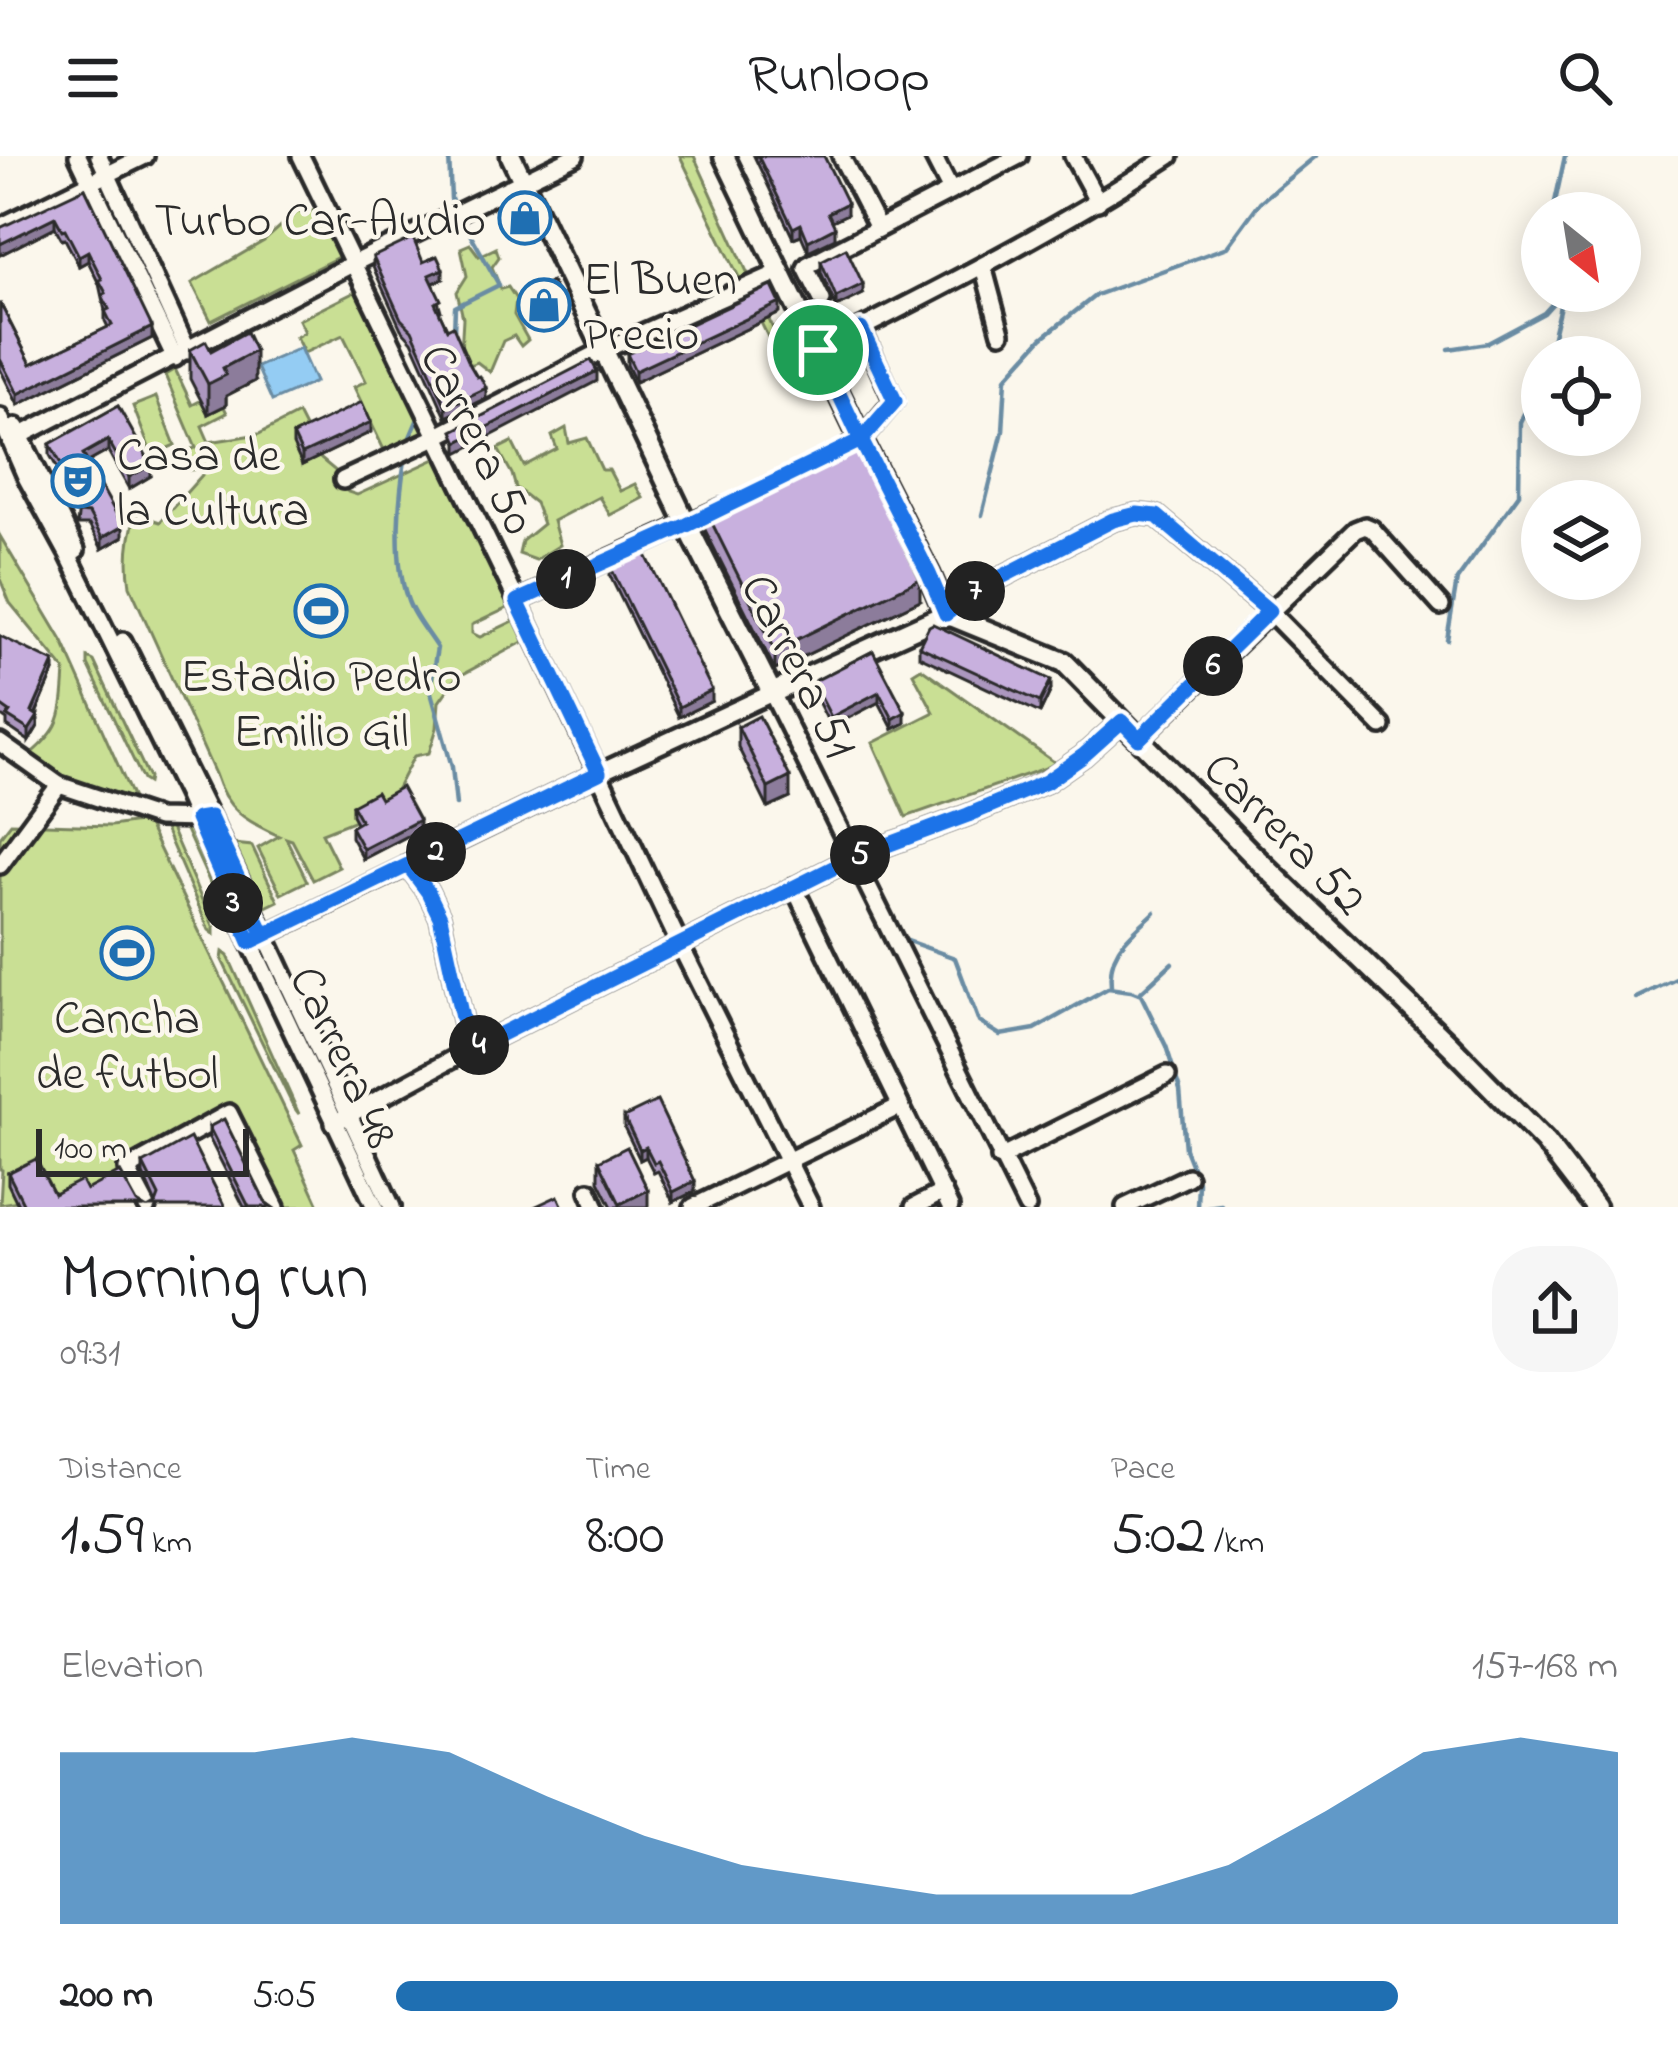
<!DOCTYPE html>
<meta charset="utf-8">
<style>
:root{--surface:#fff;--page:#f6f6f6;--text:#202124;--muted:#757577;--accent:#1f6fb2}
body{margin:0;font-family:"Indie Flower",sans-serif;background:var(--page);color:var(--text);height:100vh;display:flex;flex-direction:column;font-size:45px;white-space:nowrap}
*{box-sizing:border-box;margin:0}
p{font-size:39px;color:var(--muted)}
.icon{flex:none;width:66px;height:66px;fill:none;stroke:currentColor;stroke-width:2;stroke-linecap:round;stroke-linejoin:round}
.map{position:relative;height:1051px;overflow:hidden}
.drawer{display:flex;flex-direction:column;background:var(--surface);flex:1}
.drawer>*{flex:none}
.needle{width:78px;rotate:150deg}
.tools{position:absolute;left:1521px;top:36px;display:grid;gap:24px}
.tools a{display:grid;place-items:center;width:120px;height:120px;border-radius:50%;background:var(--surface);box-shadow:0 6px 30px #0003;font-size:60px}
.scale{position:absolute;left:36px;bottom:30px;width:213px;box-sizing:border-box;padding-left:12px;border:6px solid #2b2b2b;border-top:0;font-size:33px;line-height:42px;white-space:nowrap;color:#2b2b2b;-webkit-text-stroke:9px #fbf7ec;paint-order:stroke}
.pin{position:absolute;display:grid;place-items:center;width:102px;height:102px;color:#fff;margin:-51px;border:6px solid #fff;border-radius:50%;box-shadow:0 3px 12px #0007}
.km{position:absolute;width:60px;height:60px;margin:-30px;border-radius:50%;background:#222;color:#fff;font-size:33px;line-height:60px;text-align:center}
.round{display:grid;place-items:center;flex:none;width:126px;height:126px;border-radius:48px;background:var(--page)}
.overview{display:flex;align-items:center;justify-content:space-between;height:204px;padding:0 60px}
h1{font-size:66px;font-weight:600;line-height:90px}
.metrics{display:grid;grid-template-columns:repeat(3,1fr);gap:18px;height:204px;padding:12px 60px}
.metrics div{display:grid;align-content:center}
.metrics b{font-size:60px;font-weight:600}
.metrics small{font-size:33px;font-weight:400}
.metrics p{font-size:33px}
.chart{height:336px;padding:24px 60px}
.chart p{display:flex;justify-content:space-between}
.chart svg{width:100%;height:216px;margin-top:12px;fill:var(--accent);opacity:.7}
ul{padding:0 60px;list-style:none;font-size:39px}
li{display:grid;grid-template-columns:192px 144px 1fr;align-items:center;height:90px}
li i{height:30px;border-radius:15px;background:var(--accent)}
header{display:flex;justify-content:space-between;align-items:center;height:156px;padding:0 60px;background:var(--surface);font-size:54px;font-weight:600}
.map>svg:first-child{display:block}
.green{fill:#c9df94;stroke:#7a8560;stroke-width:3}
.water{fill:#94ccf3;stroke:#6a8ca3;stroke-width:3}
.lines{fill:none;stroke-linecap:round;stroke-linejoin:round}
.stream{stroke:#6a8ca3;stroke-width:4.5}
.minor-casing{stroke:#2b2b2b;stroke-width:24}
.major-casing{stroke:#2b2b2b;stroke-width:27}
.minor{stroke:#fbf7ec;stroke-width:15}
.major{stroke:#fbf7ec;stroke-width:18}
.wall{fill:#ac97bf;stroke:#2b2b2b;stroke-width:3}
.shaded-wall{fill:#8c7b9b;stroke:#2b2b2b;stroke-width:3}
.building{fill:#c8b0de;stroke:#2b2b2b;stroke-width:3}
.route-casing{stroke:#fff;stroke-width:24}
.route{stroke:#1a73e8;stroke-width:15}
.labels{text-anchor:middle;stroke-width:9;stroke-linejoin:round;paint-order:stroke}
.poi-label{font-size:48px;fill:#2b2b2b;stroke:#fbf7ec;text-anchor:start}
.street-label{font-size:48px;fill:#2b2b2b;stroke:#fbf7ec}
</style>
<header><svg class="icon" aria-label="menu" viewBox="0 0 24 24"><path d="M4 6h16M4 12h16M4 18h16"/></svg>Runloop<svg class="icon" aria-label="search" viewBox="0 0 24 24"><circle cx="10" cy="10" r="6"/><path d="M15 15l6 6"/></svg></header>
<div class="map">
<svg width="1678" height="1051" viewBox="0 0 1678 1051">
<rect width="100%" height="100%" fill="#fbf7ec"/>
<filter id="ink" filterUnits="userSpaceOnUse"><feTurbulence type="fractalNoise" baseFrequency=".00833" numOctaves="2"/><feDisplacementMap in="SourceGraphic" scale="24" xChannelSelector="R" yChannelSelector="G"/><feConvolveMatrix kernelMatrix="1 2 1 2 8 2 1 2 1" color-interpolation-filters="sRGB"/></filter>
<g filter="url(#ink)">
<!-- green -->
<g class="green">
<path d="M680 0H694L775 177 768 181Z"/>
<path d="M322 54 344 98 211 165 192 127 264 85 297 56Z"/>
<path d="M470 88 479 100 496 92 499 101 492 111 501 133 508 131 516 143 514 159 528 184 521 190 514 180 503 185 490 216 477 206 460 213 463 162 457 136 467 120 461 92Z"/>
<path d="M357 135 426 276 385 296 354 231 366 225 343 179 304 197 296 181 305 176 299 164Z"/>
<path d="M175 213 192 249 217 236 227 257 202 270 209 286 259 278 298 258 321 303 344 322 342 328 348 336 357 339 440 301 516 448 472 469V477L480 481 522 461 532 481 456 522 439 546 437 572 429 597 414 600 393 640 353 665 322 677 339 711 313 724 292 684 286 682 307 725 281 738 258 692 279 680C246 665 226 654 215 618L130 430C126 405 128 382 136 358L160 366 202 319 203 313 189 314 177 312 170 298 196 292 165 219Z"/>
<path d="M156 241 175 289 152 299 133 250Z"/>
<path d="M566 272 569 287 587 282 602 314H609L620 335 635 328 643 342 610 359 599 341 553 365 560 389 536 404 519 398 522 385 543 368 535 347 516 332 512 318 498 293 512 286 524 310 557 293 552 280Z"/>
<path d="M0 380 63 486 135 647 131 650 100 652 17 610C59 573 62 572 65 514L10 447 0 423Z"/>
<path d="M88 502 94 505 149 622 148 627 143 624 88 509Z"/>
<path d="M921 512 1057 608 906 661 873 587 934 556 913 517Z"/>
<path d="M180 661 224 687 252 690 278 745 229 769Z"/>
<path d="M167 663 214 772V778L209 774 162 666Z"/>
<path d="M146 665 302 989 294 994 320 1051H283L234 962 91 1033 0 1048 2 1014 0 1013V681L11 667 111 670Z"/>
<path d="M223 796 228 800 299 958 293 950 222 804Z"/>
</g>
<!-- water -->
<path class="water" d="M300 192 315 226 272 245 257 211Z"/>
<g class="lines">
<!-- stream -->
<g class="stream">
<path d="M449 0 451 43 456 53"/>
<path d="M1557 57 1555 46 1565 0"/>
<path d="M454 176 455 151 499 129 462 63"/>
<path d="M1449 193 1488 187 1544 157 1563 136"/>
<path d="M1548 201 1562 141"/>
<path d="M408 286 420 258"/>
<path d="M406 298C399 339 393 401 407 442 412 459 427 476 437 492L430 533 452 611 456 649"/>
<path d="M982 359 1003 275 1006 222 1042 182 1096 139 1227 91 1260 46 1316 0"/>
<path d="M1447 484 1457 424 1519 338 1520 266 1542 220"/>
<path d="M905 784 955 802 979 866 1000 879 1035 873 1108 832 1131 835 1141 839 1166 890 1180 934 1185 993 1198 1026 1197 1051"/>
<path d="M1111 831C1107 793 1130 780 1155 756"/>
<path d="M1141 836 1172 807"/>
<path d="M1636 842 1678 822"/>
<path d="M1207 1051 1221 1049 1222 1051"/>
</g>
<!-- minor casing -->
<g class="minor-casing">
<g id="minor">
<path d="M78 0 175 202"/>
<path d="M99 0 188 195"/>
<path d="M301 0 517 445 680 789 811 1051"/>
<path d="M841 0 878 72"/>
<path d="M933 0 950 33"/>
<path d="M1073 0 1098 46"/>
<path d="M0 71 145 0"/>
<path d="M983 110 1001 177"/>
<path d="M822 144 806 112 808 109 1019 0"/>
<path d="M818 194C938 134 1057 73 1170 0"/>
<path d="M0 261 27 323 68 398 186 638 250 786 375 1051"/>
<path d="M16 271 76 394"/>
<path d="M14 283 352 108 575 0"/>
<path d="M851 288 861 284 894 245 861 173"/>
<path d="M343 324 436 281 604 194 780 116"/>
<path d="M517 445 722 352"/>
<path d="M946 458 980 432 1113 364 1137 358 1157 360 1269 455 1382 570"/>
<path d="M123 485 210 661 392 1051"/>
<path d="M1139 583 1355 374 1365 370 1372 373 1441 450"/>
<path d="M0 587 59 629 158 662 201 663"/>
<path d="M0 709 59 629"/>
<path d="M408 709 428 736 440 761 469 894"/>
<path d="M794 731 950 1051"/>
<path d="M250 786 599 617 772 537 1027 1051"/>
<path d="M334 967 469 894 855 701 968 659 1046 626 1083 600 1122 565"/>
<path d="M1000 1002 1167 919"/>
<path d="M589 1035 596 1051"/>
<path d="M147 1051 127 1013 229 957 276 1051"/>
<path d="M693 1051 900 950"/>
<path d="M914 1051 943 1036"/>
<path d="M1125 1051 1188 1021"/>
</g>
</g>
<!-- major casing -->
<g class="major-casing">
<g id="major">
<path d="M511 0 687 369 772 537 946 458"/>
<path d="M724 0 861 284 929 418 946 458 1064 506 1250 696 1450 889 1545 986 1595 1051"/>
</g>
</g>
<!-- minor -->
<use href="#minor" class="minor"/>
<!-- major -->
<use href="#major" class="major"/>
</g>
<!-- wall -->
<g class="wall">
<path d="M754 0H824L847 58 832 65 835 82 808 95 801 79 793 82Z"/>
<path d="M85 32 152 182 18 249 0 213V147L31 208 108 171 105 165V155L99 128 88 105 79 110 65 83 62 84 55 71 0 99Z"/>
<path d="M373 101 423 106 443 123 433 127 441 155 439 156 447 173 470 209 486 242 446 261 412 185 401 173 373 111Z"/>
<path d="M821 105 863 138 836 151 821 116Z"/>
<path d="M529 137 559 151 537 162 529 147Z"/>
<path d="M780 157 635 226 627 209V198Z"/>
<path d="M190 194 211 195 255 225 226 240V249L208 258 190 223Z"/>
<path d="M118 250 151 320 129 333 108 295 88 306 123 381 102 393 89 369H77L79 351 50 299V288Z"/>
<path d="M371 276 302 309 293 289V279Z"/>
<path d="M705 353 920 444 775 514 705 374Z"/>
<path d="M610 410 712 545 679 561 610 420Z"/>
<path d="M0 480 54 516 36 558 38 570 29 585 7 570V564L0 559Z"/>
<path d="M919 490 1051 534 1040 557 919 500Z"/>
<path d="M873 495 905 567 893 573 879 546 831 571 813 536V526Z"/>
<path d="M738 571 790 642 768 652 738 591Z"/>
<path d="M380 643 419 674 363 703 351 681V671L357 668 352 659V649Z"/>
<path d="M624 961 695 1035 673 1046 658 1015 654 1017 646 1001 640 1004 624 971Z"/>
<path d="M209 971 265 1046 272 1051H244L209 982Z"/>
<path d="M599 1005 648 1051H612L599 1025Z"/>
<path d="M143 1008 225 1051 156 1048 143 1018Z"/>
<path d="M8 1017 54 1038 86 1034 144 1051H19L8 1028Z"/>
</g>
<!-- shaded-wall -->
<g class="shaded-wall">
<path d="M847 47V58L828 67V57Z"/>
<path d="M55 61V71L0 99V88Z"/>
<path d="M801 68V79L793 82V72Z"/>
<path d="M835 71V82L808 95V85Z"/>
<path d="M88 95V105L79 110V100Z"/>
<path d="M443 113V123L429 129V119Z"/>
<path d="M863 128V138L836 151V141Z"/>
<path d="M559 141V151L537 162V152Z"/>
<path d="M780 147V157L635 226V215Z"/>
<path d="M152 171V182L18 249V238Z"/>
<path d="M255 195V225L226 240V249L208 258V228L223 212Z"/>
<path d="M597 215V225L458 297V286Z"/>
<path d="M486 232V242L446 261V251Z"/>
<path d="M371 266V276L302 309V298Z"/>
<path d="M108 284V295L83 309V298Z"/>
<path d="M151 309V320L129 333V321Z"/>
<path d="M123 370V381L102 393V382Z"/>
<path d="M920 423V444L775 514V494Z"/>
<path d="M54 506V516L32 566V556Z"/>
<path d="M1051 524V534L1040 557V546Z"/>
<path d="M712 534V545L679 561V551Z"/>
<path d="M879 536V546L831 571V561Z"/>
<path d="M905 556V567L893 573V563Z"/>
<path d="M38 560V570L29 585V574Z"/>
<path d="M790 621V642L768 652V632Z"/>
<path d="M419 664V674L363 703V693Z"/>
<path d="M646 991V1001L640 1004V994Z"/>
<path d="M695 1025V1035L673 1046V1036Z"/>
<path d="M648 1034V1051H620V1048Z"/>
</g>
<!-- building -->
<g class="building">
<path d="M758 0H824L847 47 828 57 835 71 808 85 801 68 793 72Z"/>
<path d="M85 32 152 171 18 238 0 203V147L31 208 112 169 105 155 109 153 102 139 106 137 99 124 102 123 88 95 79 100 65 73 62 74 55 61 0 88V72Z"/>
<path d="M413 82 423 106 437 100 443 113 429 119 441 144 435 147 447 173 453 170 470 209 477 221 480 220 486 232 446 251 412 174 401 163 373 101Z"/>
<path d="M846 92 863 128 836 141 821 105Z"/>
<path d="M551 126 559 141 537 152 529 137Z"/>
<path d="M772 130 780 147 635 215 627 198Z"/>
<path d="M246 176 255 195 223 212 226 219 208 228 190 194 206 185 211 195Z"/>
<path d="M591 204 597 215 458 286 453 275Z"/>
<path d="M362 246 371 266 302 298 293 279Z"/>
<path d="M118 250 151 309 129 321 108 284 83 298 123 370 102 382 89 358 77 357 81 344 50 288Z"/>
<path d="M851 282 920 423 775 494 705 353Z"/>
<path d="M643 393 712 534 679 551 610 410Z"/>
<path d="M933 468 1051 524 1040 546 919 490 929 470Z"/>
<path d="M0 480 54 506 32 556 38 560 29 574 7 560 10 556 0 549Z"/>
<path d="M873 495 905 556 893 563 879 536 831 561 813 526Z"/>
<path d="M759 560 790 621 768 632 738 571Z"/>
<path d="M401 631 419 664 363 693 351 671 361 665 352 649 376 636 380 643Z"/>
<path d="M657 945 695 1025 673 1036 658 1005 654 1007 646 991 640 994 624 961Z"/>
<path d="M224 963 265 1046 272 1051H249L209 971Z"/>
<path d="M190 982 225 1051H151L156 1048 159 1040 143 1008Z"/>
<path d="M627 991 648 1034 620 1048 599 1005Z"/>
<path d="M36 1003 54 1038 81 1024 86 1034 120 1016 137 1047 144 1051H25L8 1017Z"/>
<path d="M558 1040 563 1051H534Z"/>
</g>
</g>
<g class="lines" filter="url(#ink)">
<!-- route casing -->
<g class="route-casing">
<path id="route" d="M818 194 861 284 687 369 517 445 599 617 264 779 210 661 197 663 250 786 408 709 428 736 440 761 469 894 855 701 968 659 1046 626 1083 600 1122 565 1139 583 1269 455 1157 360 1137 358 1113 364 980 432 946 458 929 418 861 284 895 245 861 173 818 194"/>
</g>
<!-- route -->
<use href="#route" class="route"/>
</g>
<!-- icons -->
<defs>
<g id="shop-ring" transform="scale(2.7)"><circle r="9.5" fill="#fbf7ec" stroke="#1f6fb2" stroke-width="1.5"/><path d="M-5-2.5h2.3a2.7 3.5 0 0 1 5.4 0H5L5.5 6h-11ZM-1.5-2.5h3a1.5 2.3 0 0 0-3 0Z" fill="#1f6fb2"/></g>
<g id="theatre-ring" transform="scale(2.7)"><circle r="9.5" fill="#fbf7ec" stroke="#1f6fb2" stroke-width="1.5"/><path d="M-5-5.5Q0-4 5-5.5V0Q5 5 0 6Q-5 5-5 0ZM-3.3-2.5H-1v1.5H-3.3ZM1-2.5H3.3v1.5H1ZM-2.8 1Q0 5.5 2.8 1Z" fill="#1f6fb2"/></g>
<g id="stadium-ring" transform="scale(2.7)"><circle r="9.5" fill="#fbf7ec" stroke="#1f6fb2" stroke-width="1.5"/><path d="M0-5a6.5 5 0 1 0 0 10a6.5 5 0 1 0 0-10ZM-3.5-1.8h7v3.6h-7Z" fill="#1f6fb2"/></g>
</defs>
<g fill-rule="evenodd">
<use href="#shop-ring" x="525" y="62"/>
<use href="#shop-ring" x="544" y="149"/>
<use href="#theatre-ring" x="78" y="325"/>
<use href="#stadium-ring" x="321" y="455"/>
<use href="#stadium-ring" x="127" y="797"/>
</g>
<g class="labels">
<!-- poi labels -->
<g class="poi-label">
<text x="486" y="79" text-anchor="end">Turbo Car-Audio</text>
<text x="583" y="138">El Buen<tspan x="583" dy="55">Precio</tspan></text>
<text x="117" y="314">Casa de<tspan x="117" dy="55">la Cultura</tspan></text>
<text x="321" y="535" text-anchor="middle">Estadio Pedro<tspan x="321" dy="55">Emilio Gil</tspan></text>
<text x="127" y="877" text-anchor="middle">Cancha<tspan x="127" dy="55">de futbol</tspan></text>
</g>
<!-- street labels -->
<g class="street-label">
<text transform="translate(480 282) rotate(64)" y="17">Carrera 50</text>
<text transform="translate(801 509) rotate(63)" y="17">Carrera 51</text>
<text transform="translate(1287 676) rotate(45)" y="17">Carrera 52</text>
<text transform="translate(346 900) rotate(65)" y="17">Carrera 48</text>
</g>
</g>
</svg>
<div class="tools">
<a><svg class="needle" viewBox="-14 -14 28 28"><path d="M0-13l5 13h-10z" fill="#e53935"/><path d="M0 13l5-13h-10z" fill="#757577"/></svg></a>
<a><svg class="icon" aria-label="locate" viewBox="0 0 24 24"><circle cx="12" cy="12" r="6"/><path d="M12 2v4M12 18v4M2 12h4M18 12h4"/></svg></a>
<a><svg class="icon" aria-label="layers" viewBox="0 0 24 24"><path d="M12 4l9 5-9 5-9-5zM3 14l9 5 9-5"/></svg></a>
</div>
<div class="scale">100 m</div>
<div class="pin" style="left:818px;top:194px;background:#1e9e55"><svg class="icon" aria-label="arrive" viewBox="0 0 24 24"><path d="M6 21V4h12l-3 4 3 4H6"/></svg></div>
<b class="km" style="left:566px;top:423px">1</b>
<b class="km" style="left:436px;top:696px">2</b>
<b class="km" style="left:233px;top:747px">3</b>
<b class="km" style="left:479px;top:889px">4</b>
<b class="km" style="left:860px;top:699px">5</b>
<b class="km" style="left:1213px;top:510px">6</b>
<b class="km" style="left:975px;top:435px">7</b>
</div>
<section class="drawer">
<div class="overview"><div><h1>Morning run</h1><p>09:31</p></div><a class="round"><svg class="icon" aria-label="share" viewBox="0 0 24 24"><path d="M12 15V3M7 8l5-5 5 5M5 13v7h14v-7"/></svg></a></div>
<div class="metrics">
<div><p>Distance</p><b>1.59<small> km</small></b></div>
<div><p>Time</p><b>8:00</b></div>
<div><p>Pace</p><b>5:02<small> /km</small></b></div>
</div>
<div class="chart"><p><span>Elevation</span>157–168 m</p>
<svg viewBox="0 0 160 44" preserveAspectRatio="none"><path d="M0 44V9L10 9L20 9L30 6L40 9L50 18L60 26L70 32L80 35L90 38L100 38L110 38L120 32L130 21L140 9L150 6L160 9V44z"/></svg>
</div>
<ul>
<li><b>200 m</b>5:05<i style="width:82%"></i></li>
</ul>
</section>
